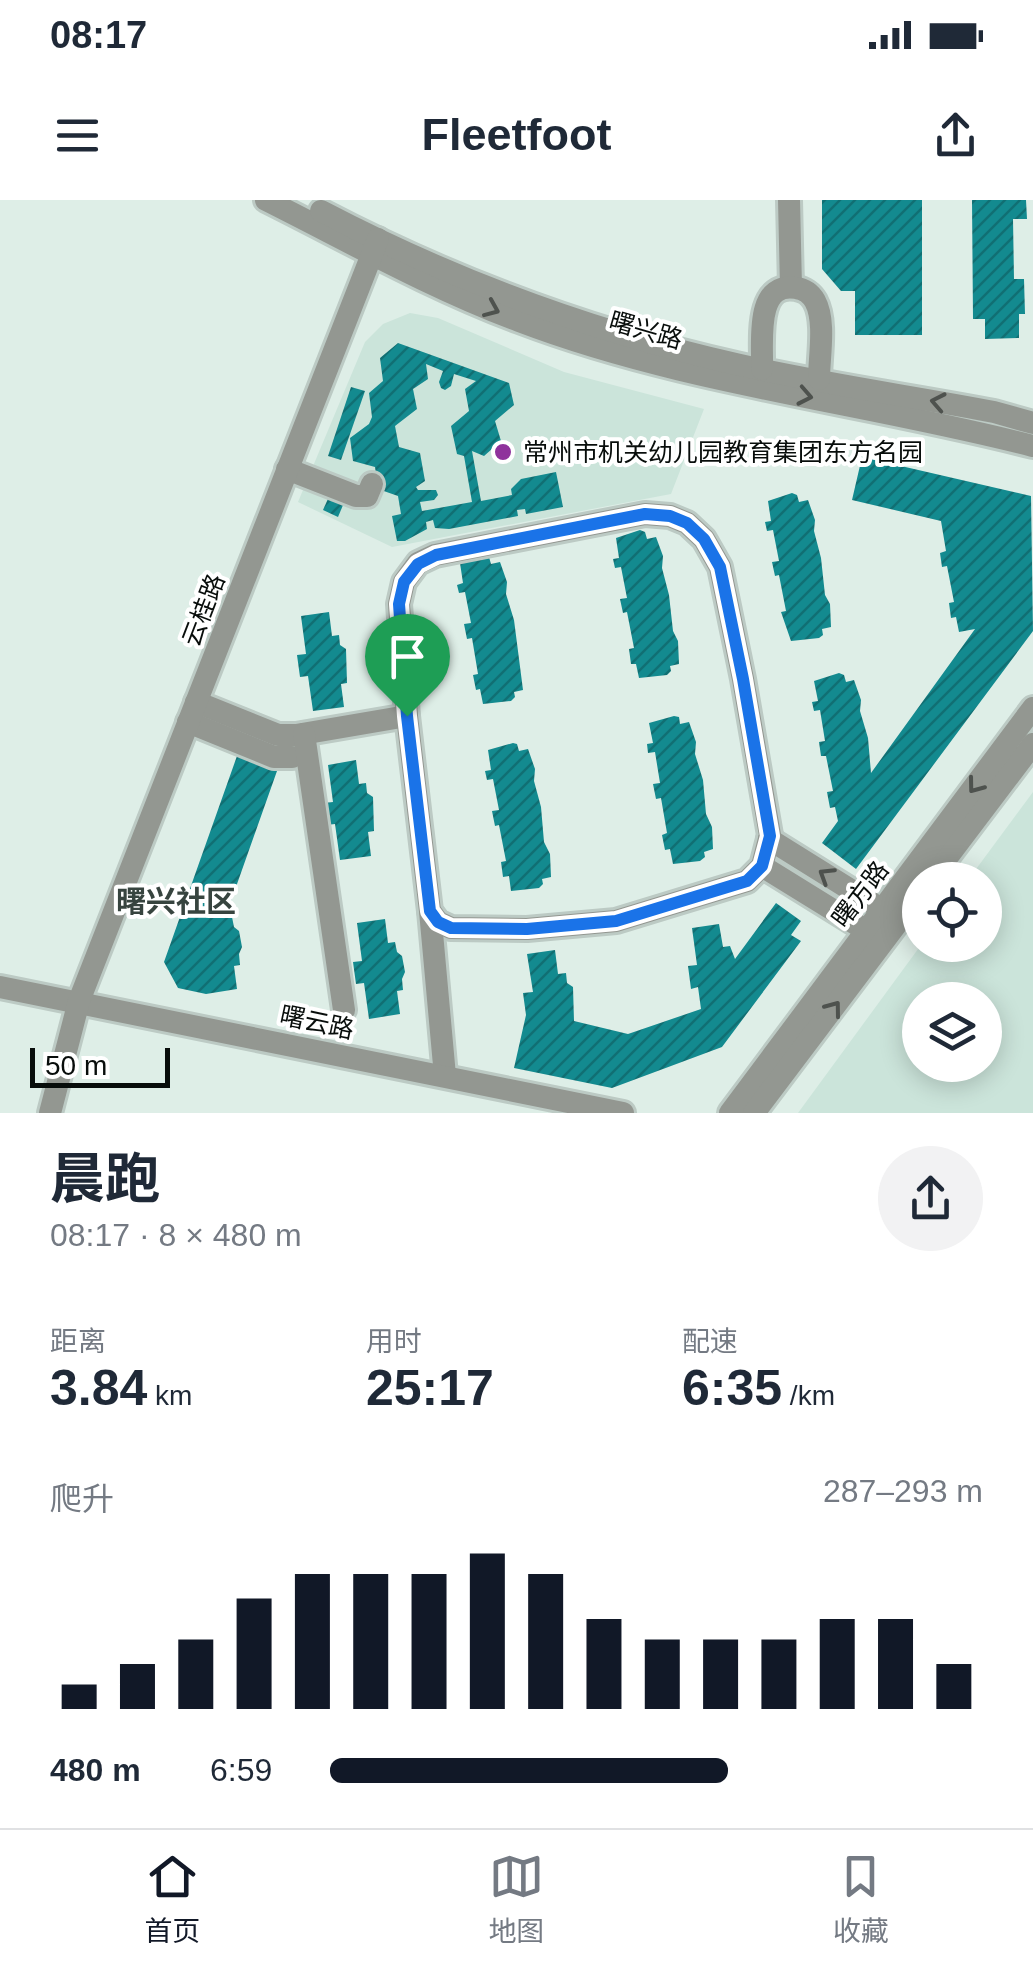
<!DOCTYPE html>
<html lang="zh">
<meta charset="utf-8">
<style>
:root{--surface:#fff;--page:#f2f2f3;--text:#1f2937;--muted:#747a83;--line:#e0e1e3;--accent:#111827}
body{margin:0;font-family:Arial,"Noto Sans SC",sans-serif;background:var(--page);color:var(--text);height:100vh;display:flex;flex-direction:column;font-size:38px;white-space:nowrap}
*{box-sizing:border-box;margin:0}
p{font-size:32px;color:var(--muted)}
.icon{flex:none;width:55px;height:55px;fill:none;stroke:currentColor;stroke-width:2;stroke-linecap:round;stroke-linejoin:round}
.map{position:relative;height:913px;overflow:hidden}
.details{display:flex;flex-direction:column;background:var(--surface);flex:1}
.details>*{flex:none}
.tools{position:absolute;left:902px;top:662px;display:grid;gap:20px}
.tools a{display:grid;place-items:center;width:100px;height:100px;border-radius:50%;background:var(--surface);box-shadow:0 5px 25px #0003;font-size:50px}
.scale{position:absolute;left:30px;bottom:25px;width:140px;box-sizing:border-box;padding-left:10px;border:5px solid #080d0b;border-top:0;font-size:28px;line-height:35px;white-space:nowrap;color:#080d0b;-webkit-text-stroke:8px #fff;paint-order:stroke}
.pin{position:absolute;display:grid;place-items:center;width:85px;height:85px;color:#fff;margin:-102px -42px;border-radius:50% 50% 50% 0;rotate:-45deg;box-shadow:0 0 10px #0007}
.pin .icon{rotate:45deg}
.round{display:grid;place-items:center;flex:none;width:105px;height:105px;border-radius:52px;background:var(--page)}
.head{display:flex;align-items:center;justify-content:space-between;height:170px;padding:0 50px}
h1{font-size:55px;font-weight:700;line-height:75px}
.metrics{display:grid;grid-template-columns:repeat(3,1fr);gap:15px;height:170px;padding:10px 50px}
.metrics div{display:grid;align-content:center}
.metrics b{font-size:50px;font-weight:700}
.metrics small{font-size:28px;font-weight:400}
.metrics p{font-size:28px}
.chart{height:280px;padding:20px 50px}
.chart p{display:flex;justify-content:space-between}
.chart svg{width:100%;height:180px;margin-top:10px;stroke:var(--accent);stroke-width:6}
ul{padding:0 50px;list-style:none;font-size:32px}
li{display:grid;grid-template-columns:160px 120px 1fr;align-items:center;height:75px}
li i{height:25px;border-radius:12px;background:var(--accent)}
.status{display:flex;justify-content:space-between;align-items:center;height:70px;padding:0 50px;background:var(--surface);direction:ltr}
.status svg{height:28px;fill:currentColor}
header{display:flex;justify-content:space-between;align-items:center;height:130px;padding:0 50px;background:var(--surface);font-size:45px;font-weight:700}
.tab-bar{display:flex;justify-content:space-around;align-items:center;height:140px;border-top:2px solid var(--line);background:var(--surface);font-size:28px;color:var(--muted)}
.tab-bar a{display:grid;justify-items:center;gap:5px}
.tab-bar .active{color:var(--accent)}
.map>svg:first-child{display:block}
.built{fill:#cbe4da;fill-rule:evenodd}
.building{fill:url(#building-hatch);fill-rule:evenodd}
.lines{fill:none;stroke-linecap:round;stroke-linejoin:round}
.minor-casing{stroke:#bccac4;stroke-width:28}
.minor{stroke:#939791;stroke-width:22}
.oneway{stroke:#4e524e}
.route-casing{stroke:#fff;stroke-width:20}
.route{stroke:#1a73e8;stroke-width:12}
.poi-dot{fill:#8f329c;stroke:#fff;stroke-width:4}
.labels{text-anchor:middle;stroke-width:8;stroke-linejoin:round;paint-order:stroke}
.street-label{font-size:25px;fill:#080d0b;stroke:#fff}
.poi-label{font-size:25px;fill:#080d0b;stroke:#fff;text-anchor:start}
.quarter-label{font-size:30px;font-weight:bold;fill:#37443f;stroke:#fff}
</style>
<div class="status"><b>08:17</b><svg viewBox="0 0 49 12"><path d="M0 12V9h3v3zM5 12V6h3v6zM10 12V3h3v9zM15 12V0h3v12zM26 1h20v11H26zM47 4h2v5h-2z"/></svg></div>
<header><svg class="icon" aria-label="menu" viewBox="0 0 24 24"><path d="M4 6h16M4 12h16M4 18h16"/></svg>Fleetfoot<svg class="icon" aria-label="share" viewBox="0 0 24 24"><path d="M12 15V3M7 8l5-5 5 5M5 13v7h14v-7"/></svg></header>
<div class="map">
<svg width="1033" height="913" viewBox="0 0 1033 913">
<defs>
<pattern id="building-hatch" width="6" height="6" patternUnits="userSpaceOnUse" patternTransform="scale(2.5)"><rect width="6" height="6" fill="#138a8f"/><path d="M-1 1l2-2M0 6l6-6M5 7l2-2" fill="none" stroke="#106f73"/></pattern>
</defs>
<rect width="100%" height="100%" fill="#deeee7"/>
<!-- built -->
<g class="built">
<path d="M410 113 438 118 564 172 704 209 671 294 392 347 298 302 365 142 383 124Z"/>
<path d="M1033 592V913H798L921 745H985V680H968ZM920 800H985V865H920Z"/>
</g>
<!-- building -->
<g class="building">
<path d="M822 0H922V135H855V91H841L822 69Z"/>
<path d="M972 0H1026L1027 19H1013L1014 79H1024L1025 114H1019V138L985 139V119H973Z"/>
<path d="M398 143 509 183 514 205 495 221 501 241 484 256 472 251 481 301 512 295 511 289 521 279 556 272 563 307 526 314 525 309 517 310 518 316 449 329 435 328 433 320 426 322 427 329 405 341H397L392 316 401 314 398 296 378 289 375 267 353 261 350 238 369 224 372 217 369 193 383 181 380 158ZM426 164 443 171 439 182 441 188 445 190 451 186 454 174 476 181 465 189 469 211 451 226 457 254 464 256 472 302 422 311 420 302 434 300 438 295 436 290H418L416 287 425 281 420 253 399 247 395 226 417 209 413 189 428 179Z"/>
<path d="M351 187 365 191 341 260 328 256Z"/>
<path d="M862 257 1031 296 1033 431 856 669 822 643 838 621 835 607 830 608 827 592 833 591 826 556H821L819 542 825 541 820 510 814 511 812 502 818 501 814 481 839 473 844 475 846 482 854 480 861 500 860 511 868 538 871 573 975 429 959 432 956 417 951 418 949 403 954 402 947 366 942 367 940 353 946 351 941 321 852 300Z"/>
<path d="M331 292 346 298 338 317 323 310Z"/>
<path d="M792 293 797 295 799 302 808 300 815 320 814 331 821 358 825 395 830 404 831 427 822 429 823 435 819 438 791 441 781 412 786 411 779 375 775 376 772 362 779 361 773 330 767 331 765 322 771 321 768 301Z"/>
<path d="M640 330 645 332 647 339 656 337 663 356 662 368 669 395 673 431 678 441 679 464 670 466 671 471 667 475 639 478 636 464H631L629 449 634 448 627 412 623 413 620 399 627 398 621 367 615 368 613 359 619 358 616 338Z"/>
<path d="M485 356 489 357 491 364 500 362 507 382 506 394 514 420 523 490 514 492 515 497 511 501 483 504 480 489 476 490 473 475 478 474 472 438 467 439 464 424 471 423 465 392 459 393 457 385 463 383 460 363Z"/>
<path d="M329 412 332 436 339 435 340 445 346 449 347 483 341 484 344 507 313 511 308 476 300 477 297 455 306 454 301 416Z"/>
<path d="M674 516 679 517 680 524 689 522 696 542 695 554 703 580 706 614 712 627 713 649 704 652 705 657 700 661 673 664 670 649 665 650 662 635 667 633 661 598 656 599 653 584 660 583 655 552 648 553 647 544 653 543 649 523Z"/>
<path d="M513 543 517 544 519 551 528 549 535 569 534 581 541 607 544 642 550 654 551 677 542 679 543 684 539 688 511 691 509 676 503 677 501 662 506 661 499 625 495 626 492 611 499 610 493 579 487 580 485 571 491 570 488 550Z"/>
<path d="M237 556 277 571 225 718 232 717 234 727 239 731 242 747 239 754 240 765 234 766 237 789 206 794 178 788 164 762Z"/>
<path d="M356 560 359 584 366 583 367 593 373 597 374 631 368 632 371 656 340 660 335 624 327 625 324 603 333 602 328 565Z"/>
<path d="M776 703 801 721 791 735 801 741 722 847 612 888 514 868 526 815 523 793 533 792 527 754 555 750 558 774 566 773 567 783 573 787 574 821 628 834 701 809 698 787 691 789 688 766 697 765 692 728 719 724 723 747 730 746 735 759Z"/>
<path d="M385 719 388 743 395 742 397 752 402 756 405 772 402 779 403 790 397 791 400 814 369 819 364 783 356 784 353 762 362 761 357 723Z"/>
</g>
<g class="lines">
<!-- minor casing -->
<g class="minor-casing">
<g id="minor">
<path d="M266 0C350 42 431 88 519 121 684 184 863 202 1033 246"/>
<path d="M789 0 791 87"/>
<path d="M321 11C453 80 596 133 740 165 824 184 910 196 994 212L1033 223"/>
<path d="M762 169C763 144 754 81 796 88 804 89 811 94 815 101 826 121 819 157 819 179"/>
<path d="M287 269 356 296H367L372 284"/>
<path d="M645 314 670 316 687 323 704 339 720 367 743 479 770 635 762 666 747 681 616 721 527 729 451 728 438 722 430 711 407 516 399 404 404 382 418 363 435 355Z"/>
<path d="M196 502 278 535H296L407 516"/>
<path d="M188 522 274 557H292"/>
<path d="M304 534 344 810"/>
<path d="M769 639 883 710"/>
<path d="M762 666 867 731"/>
<path d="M930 680 1033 544"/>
<path d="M430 711 445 876"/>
<path d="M0 787 623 913"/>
<path d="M50 913 79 801 378 39"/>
<path d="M730 913 1033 508"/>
<path d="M754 913 920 693"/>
</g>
</g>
<!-- minor -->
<use href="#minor" class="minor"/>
</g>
<!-- one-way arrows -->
<defs><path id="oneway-chevron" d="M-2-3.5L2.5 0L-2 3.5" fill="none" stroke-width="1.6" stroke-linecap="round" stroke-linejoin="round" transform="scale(2.5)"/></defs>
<g class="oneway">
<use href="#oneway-chevron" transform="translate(492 109) rotate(23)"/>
<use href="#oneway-chevron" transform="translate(805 196) rotate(11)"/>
<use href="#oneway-chevron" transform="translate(938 202) rotate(-169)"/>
<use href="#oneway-chevron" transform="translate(975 586) rotate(127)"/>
<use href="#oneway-chevron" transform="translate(826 675) rotate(-148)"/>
<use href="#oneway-chevron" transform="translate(834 808) rotate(-53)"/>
</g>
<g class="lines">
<!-- route casing -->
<g class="route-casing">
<path id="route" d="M645 314 670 316 687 323 704 339 720 367 743 479 770 636 762 666 747 681 616 721 527 729 451 728 438 722 430 711 407 516 399 404 404 382 418 364 436 355Z"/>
</g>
<!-- route -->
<use href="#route" class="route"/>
</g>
<!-- markers -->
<circle class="poi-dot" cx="503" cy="252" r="10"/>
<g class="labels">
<!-- street labels -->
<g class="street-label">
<text transform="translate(646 130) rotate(16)" y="9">曙兴路</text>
<text transform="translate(203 410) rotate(-69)" y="9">云桂路</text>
<text transform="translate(860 694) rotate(-53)" y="9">曙方路</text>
<text transform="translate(317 822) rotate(12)" y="9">曙云路</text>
</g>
<!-- poi labels -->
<g class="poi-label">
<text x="523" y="261">常州市机关幼儿园教育集团东方名园</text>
</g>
<!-- quarter labels -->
<g class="quarter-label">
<text x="176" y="712">曙兴社区</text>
</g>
</g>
</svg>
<div class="tools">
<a><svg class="icon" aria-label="locate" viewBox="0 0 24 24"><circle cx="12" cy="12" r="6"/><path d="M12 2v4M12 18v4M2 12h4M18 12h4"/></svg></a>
<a><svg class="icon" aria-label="layers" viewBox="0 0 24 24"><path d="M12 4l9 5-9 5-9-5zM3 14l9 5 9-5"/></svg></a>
</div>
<div class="scale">50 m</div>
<div class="pin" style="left:407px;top:516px;background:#1e9e55"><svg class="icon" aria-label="arrive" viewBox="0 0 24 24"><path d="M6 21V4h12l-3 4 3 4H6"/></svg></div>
</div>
<section class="details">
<div class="head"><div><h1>晨跑</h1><p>08:17 · 8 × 480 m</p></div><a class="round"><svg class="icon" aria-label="share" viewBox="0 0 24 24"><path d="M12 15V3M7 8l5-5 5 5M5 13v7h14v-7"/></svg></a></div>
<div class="metrics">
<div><p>距离</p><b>3.84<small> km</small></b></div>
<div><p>用时</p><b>25:17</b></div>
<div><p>配速</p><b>6:35<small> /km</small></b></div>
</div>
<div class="chart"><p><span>爬升</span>287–293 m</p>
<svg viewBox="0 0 160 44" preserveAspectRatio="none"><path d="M5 44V38M15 44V33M25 44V27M35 44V17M45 44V11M55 44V11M65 44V11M75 44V6M85 44V11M95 44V22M105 44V27M115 44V27M125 44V27M135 44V22M145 44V22M155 44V33"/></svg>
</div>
<ul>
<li><b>480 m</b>6:59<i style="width:61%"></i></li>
</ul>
</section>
<nav class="tab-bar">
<a class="active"><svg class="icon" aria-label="home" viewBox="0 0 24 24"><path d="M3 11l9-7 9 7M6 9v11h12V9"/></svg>首页</a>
<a><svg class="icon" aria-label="map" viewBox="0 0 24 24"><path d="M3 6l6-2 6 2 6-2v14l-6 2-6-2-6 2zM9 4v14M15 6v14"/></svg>地图</a>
<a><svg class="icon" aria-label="saved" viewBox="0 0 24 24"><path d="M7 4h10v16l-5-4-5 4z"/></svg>收藏</a>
</nav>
